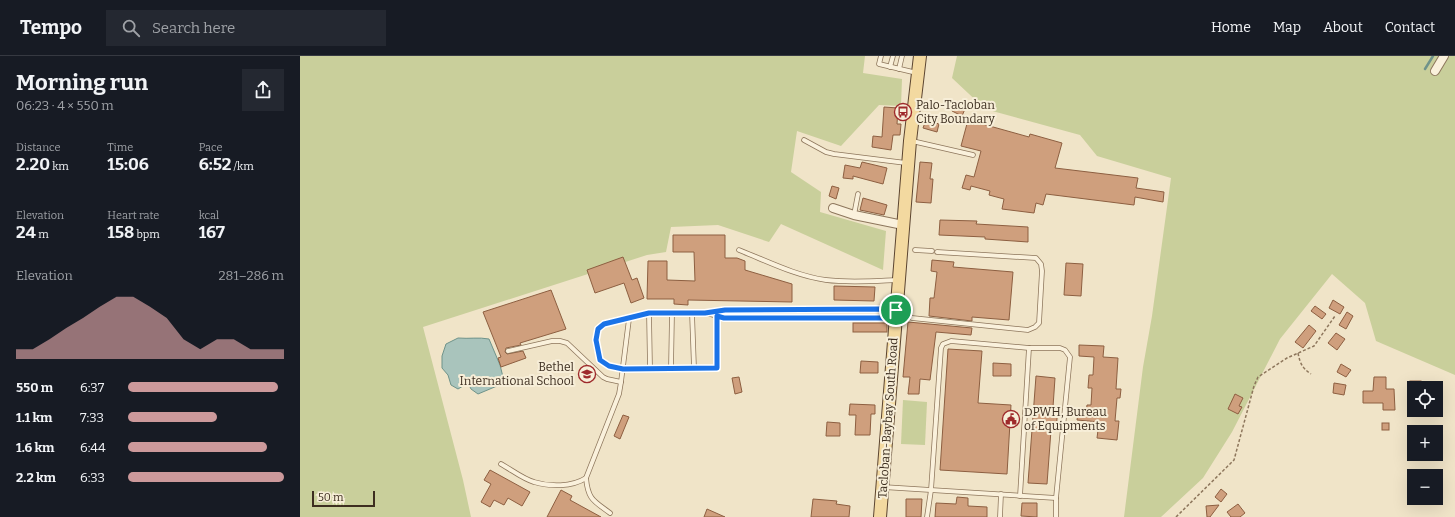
<!DOCTYPE html>
<meta charset="utf-8">
<style>
:root{--surface:#171b24;--page:#242831;--text:#f1f3f6;--muted:#9ea1a6;--line:#363941;--accent:#cc999b}
body{margin:0;font-family:Bitter,serif;background:var(--page);color:var(--text);height:100vh;display:flex;flex-direction:column;font-size:15px;white-space:nowrap}
*{box-sizing:border-box;margin:0}
p{font-size:13px;color:var(--muted)}
.icon{flex:none;width:22px;height:22px;fill:none;stroke:currentColor;stroke-width:2;stroke-linecap:round;stroke-linejoin:round}
.map{position:relative;flex:1;overflow:hidden}
.details{display:flex;flex-direction:column;background:var(--surface);width:300px}
.details>*{flex:none}
.fabs{position:absolute;left:1107px;top:325px;display:grid;gap:8px}
.fabs a{display:grid;place-items:center;width:36px;height:36px;border-radius:0px;background:var(--surface);box-shadow:0 4px 16px #0002;font-size:20px}
.scale{position:absolute;left:12px;bottom:10px;width:63px;box-sizing:border-box;padding-left:4px;border:2px solid #3d2e20;border-top:0;font-size:11px;line-height:14px;white-space:nowrap;color:#3d2e20;-webkit-text-stroke:3px #f7eed8;paint-order:stroke}
.pin{position:absolute;display:grid;place-items:center;width:34px;height:34px;color:#fff;margin:-17px;border:2px solid #fff;border-radius:50%;box-shadow:0 1px 4px #0007}
.round{display:grid;place-items:center;flex:none;width:42px;height:42px;border-radius:0px;background:var(--page)}
.head{display:flex;align-items:center;justify-content:space-between;height:68px;padding:0 16px}
h1{font-size:22px;font-weight:700;line-height:30px}
.metrics{display:grid;grid-template-columns:repeat(3,1fr);gap:6px;height:68px;padding:4px 16px}
.metrics div{display:grid;align-content:center}
.metrics b{font-size:17px;font-weight:700}
.metrics small{font-size:11px;font-weight:400}
.metrics p{font-size:11px}
.chart{height:112px;padding:8px 16px}
.chart p{display:flex;justify-content:space-between}
.chart svg{width:100%;height:72px;margin-top:4px;fill:var(--accent);opacity:.7}
ul{padding:0 16px;list-style:none;font-size:13px}
li{display:grid;grid-template-columns:64px 48px 1fr;align-items:center;height:30px}
li i{height:10px;border-radius:5px;background:var(--accent)}
header{display:flex;align-items:center;gap:24px;box-sizing:border-box;height:56px;padding:0 20px;background:var(--surface);border-bottom:1px solid var(--line)}
header strong{font-size:19px}
nav{display:flex;gap:22px;margin-inline-start:auto;font-size:14px}
.search{width:280px;height:36px;background:var(--page);display:flex;align-items:center;gap:10px;box-sizing:border-box;padding:0 14px;border-radius:0px;color:var(--muted);font-size:15px}
main{display:flex;flex:1;min-height:0}
.map>svg:first-child{display:block}
.green{fill:#c9cf9b}
.water{fill:#a9c4bc;stroke:#6f938a}
.lines{fill:none;stroke-linecap:round;stroke-linejoin:round}
.stream{stroke:#6f938a;stroke-width:2.5}
.building{fill:#cf9f7d;stroke:#8d5f41}
.service-casing{stroke:#8d765c;stroke-width:5.5}
.minor-casing{stroke:#8d765c;stroke-width:10}
.primary-casing{stroke:#5b4430;stroke-width:14}
.path{stroke:#8d765c;stroke-width:1.5;stroke-dasharray:3 2;stroke-linecap:butt}
.service{stroke:#faf1dc;stroke-width:4}
.minor{stroke:#faf1dc;stroke-width:8}
.primary{stroke:#f3d9a0;stroke-width:12}
.route-casing{stroke:#fff;stroke-width:8}
.route{stroke:#1a73e8;stroke-width:5}
.labels{text-anchor:middle;stroke-width:4;stroke-linejoin:round;paint-order:stroke}
.poi-label{font-size:12px;fill:#3d2e20;stroke:#f7eed8;text-anchor:start}
.street-label{font-size:12px;fill:#3d2e20;stroke:#f7eed8}
</style>
<header>
<strong>Tempo</strong>
<div class="search"><svg class="icon" aria-label="search" viewBox="0 0 24 24"><circle cx="10" cy="10" r="6"/><path d="M15 15l6 6"/></svg>Search here</div>
<nav><a>Home</a><a>Map</a><a>About</a><a>Contact</a></nav>
</header>
<main>
<section class="details">
<div class="head"><div><h1>Morning run</h1><p>06:23 · 4 × 550 m</p></div><a class="round"><svg class="icon" aria-label="share" viewBox="0 0 24 24"><path d="M12 15V3M7 8l5-5 5 5M5 13v7h14v-7"/></svg></a></div>
<div class="metrics">
<div><p>Distance</p><b>2.20<small> km</small></b></div>
<div><p>Time</p><b>15:06</b></div>
<div><p>Pace</p><b>6:52<small> /km</small></b></div>
</div>
<div class="metrics">
<div><p>Elevation</p><b>24<small> m</small></b></div>
<div><p>Heart rate</p><b>158<small> bpm</small></b></div>
<div><p>kcal</p><b>167</b></div>
</div>
<div class="chart"><p><span>Elevation</span>281–286 m</p>
<svg viewBox="0 0 160 44" preserveAspectRatio="none"><path d="M0 44V38L10 38L20 32L30 25L40 19L50 12L60 6L70 6L80 12L90 19L100 32L110 38L120 32L130 32L140 38L150 38L160 38V44z"/></svg>
</div>
<ul>
<li><b>550 m</b>6:37<i style="width:96%"></i></li>
<li><b>1.1 km</b>7:33<i style="width:57%"></i></li>
<li><b>1.6 km</b>6:44<i style="width:89%"></i></li>
<li><b>2.2 km</b>6:33<i style="width:100%"></i></li>
</ul>
</section>
<div class="map">
<svg width="1155" height="461" viewBox="0 0 1155 461">
<rect width="100%" height="100%" fill="#f0e4c8"/>
<!-- green -->
<g class="green">
<path d="M0 0H565L563 17 602 23 601 50 579 49 541 90 497 75 491 116 521 136 520 156 586 175 583 214 481 168 469 186 418 169 371 171 366 196 347 199 123 271 163 424 171 461H0Z"/>
<path d="M657 0H1155V319L1076 285 1065 247 1032 218 980 283 932 376 903 422 861 461H824L843 311 852 260 871 122 797 100 780 79 685 53 652 22Z"/>
<path d="M603 344 627 346 625 389 601 388Z"/>
</g>
<!-- water -->
<path class="water" d="M158 282C169 283 179 281 189 283L200 309 203 321 197 330 178 338 171 333 168 327 158 333 151 329 148 319 142 312V300L146 288Z"/>
<g class="lines">
<!-- stream -->
<path class="stream" d="M1125 13 1133 0"/>
</g>
<!-- building -->
<g class="building">
<path d="M655 48 665 53 662 60 652 55Z"/>
<path d="M584 51 598 52 597 68H601L600 79H593L591 94 572 91 573 80 582 81Z"/>
<path d="M626 64 639 68 637 76 623 72Z"/>
<path d="M668 64 729 81 730 78 762 87 755 112 838 122 836 132 864 136 863 146 835 141 834 149 746 138 743 149 736 147 734 157 702 153 704 143 689 139 690 135 671 130 670 134 662 132 666 119 674 121 681 95 661 90Z"/>
<path d="M562 106 587 112 583 128 553 120V123L543 122 545 109 560 112Z"/>
<path d="M620 106 632 107 630 123H633L631 147 616 146Z"/>
<path d="M532 130 539 132 536 143 529 140Z"/>
<path d="M563 142 587 149 584 159 560 154Z"/>
<path d="M640 164 677 165 676 168 728 171V186L685 183V181L639 179Z"/>
<path d="M373 179H425V202H437L445 205V214L492 228V246L388 244V249L374 248V243H347L348 205H367V224L395 225 394 196H373Z"/>
<path d="M323 201 332 224 337 222 344 242 331 247 324 227 295 237 287 214Z"/>
<path d="M632 204 654 206 653 211 713 216 709 264 672 261V265L629 260 630 242H634L637 216 631 215Z"/>
<path d="M766 207 783 208 781 240 764 239Z"/>
<path d="M534 230 575 231 574 245 534 244Z"/>
<path d="M251 234 266 273 220 287 221 289 206 292 205 296 207 298 223 295 226 302 201 311 198 302 201 301 183 256Z"/>
<path d="M1033 244 1044 251 1040 258 1029 252Z"/>
<path d="M1015 250 1026 258 1022 263 1011 255Z"/>
<path d="M1047 256 1053 260 1046 273 1039 269Z"/>
<path d="M608 266 672 272 671 279 636 276 630 324 620 323 619 338H608L610 321H603Z"/>
<rect x="553" y="267" width="34" height="9"/>
<path d="M1009 269 1016 275 1003 292 995 286Z"/>
<path d="M1036 277 1045 283 1037 294 1028 287Z"/>
<path d="M779 289 804 290 803 301 818 302 816 333H821L820 342H817L815 365H819L817 384 797 382 799 366 777 364 778 357H786L787 349H791L792 332H788L789 319H793L794 301 779 300Z"/>
<path d="M648 293 682 295 678 347 711 349 707 418 640 414Z"/>
<path d="M561 305 578 306V317H560Z"/>
<path d="M693 307 711 308V320H693Z"/>
<path d="M1041 308 1051 314 1046 321 1037 316Z"/>
<path d="M736 320 755 322 753 351H758L756 374H751L747 428 728 427Z"/>
<path d="M439 321 442 336 435 338 432 322Z"/>
<path d="M1074 321H1086V333H1094L1095 354H1083V347H1063V335H1073Z"/>
<rect x="1110" y="325" width="11" height="7"/>
<path d="M1034 327 1046 329 1044 339 1033 337Z"/>
<path d="M935 338 943 342 939 350 942 351 938 358 928 353Z"/>
<path d="M550 348 575 349V358H571L570 379H555L556 359H549Z"/>
<path d="M323 359 329 361 320 383 314 380Z"/>
<path d="M527 366 540 367V380H526Z"/>
<rect x="1082" y="367" width="7" height="7"/>
<path d="M190 414 230 436 222 450 208 442 204 449 194 444 190 451 181 446 191 428 184 424Z"/>
<path d="M921 433 927 438 921 446 915 441Z"/>
<path d="M261 434 272 440 270 444 301 461H247Z"/>
<path d="M657 441 668 442V450L687 451V461H635L636 447 656 448Z"/>
<path d="M513 443 537 445 536 448 550 450 549 461H511Z"/>
<path d="M606 443H622L621 461H606Z"/>
<path d="M722 447H737V461L721 460Z"/>
<path d="M938 448 945 457 940 461H931L927 456Z"/>
<path d="M919 449 910 461H907L906 450Z"/>
<path d="M407 453 425 461H404Z"/>
</g>
<g class="lines">
<!-- service casing -->
<g class="service-casing">
<g id="service">
<path d="M581 0 579 8 617 17"/>
<path d="M590 11 593 0"/>
<path d="M599 13 602 0"/>
<path d="M504 84 526 96 534 98 606 107"/>
<path d="M612 85 673 99"/>
<path d="M554 159 558 138"/>
<path d="M439 194C467 205 496 220 526 224 550 227 574 225 597 224"/>
<path d="M615 194 632 195"/>
<path d="M416 255 417 312 323 313 309 310 300 304 296 284 298 273 304 268 349 257H405L425 254H596"/>
<path d="M349 257 350 312"/>
<path d="M392 257 394 312"/>
<path d="M407 257 424 262H594"/>
<path d="M612 262 728 274 735 271 739 267 742 215 741 208 736 202 637 196"/>
<path d="M208 295 252 285H260L267 287 303 321 307 323 321 326"/>
<path d="M371 312 372 257"/>
<path d="M201 408C212 414 223 423 234 426 250 431 272 431 286 422L319 338 321 326 329 263"/>
<path d="M286 422C288 444 294 445 310 457"/>
<path d="M583 431 756 442"/>
<path d="M720 440 729 292"/>
<path d="M627 461 631 434 641 292 643 288 651 285 729 292H760L765 294 770 301 756 442V461"/>
<path d="M700 461 701 438"/>
</g>
</g>
<!-- minor casing -->
<g class="minor-casing">
<g id="minor">
<path d="M1135 15 1144 0"/>
<path d="M533 152 554 159 603 169"/>
</g>
</g>
<!-- primary casing -->
<g class="primary-casing">
<path id="primary" d="M580 461 610 85 620 0"/>
</g>
<!-- path -->
<g class="path">
<path d="M998 297C1000 307 1002 312 1011 318"/>
<path d="M876 461 934 404 954 330 958 321 967 315 987 302 1014 290 1035 260"/>
</g>
<!-- service -->
<use href="#service" class="service"/>
<!-- minor -->
<use href="#minor" class="minor"/>
<!-- primary -->
<use href="#primary" class="primary"/>
</g>
<g class="lines">
<!-- route casing -->
<g class="route-casing">
<path id="route" d="M425 254 580 253 596 254 595 262H424L417 260V312L323 313 309 310 300 304 296 284 298 273 304 268 349 257H405Z"/>
</g>
<!-- route -->
<use href="#route" class="route"/>
</g>
<!-- icons -->
<defs>
<g id="bus-ring" transform="scale(0.9)"><circle r="9.5" fill="#f7eed8" stroke="#9e2a2b" stroke-width="1.5"/><path d="M-5-6H5V4H4V6H2V4H-2V6H-4V4H-5ZM-3.5-4V0h7V-4ZM-3.5 1.2v1.5H-2V1.2ZM2 1.2v1.5H3.5V1.2Z" fill="#9e2a2b"/></g>
<g id="school-ring" transform="scale(0.9)"><circle r="9.5" fill="#f7eed8" stroke="#9e2a2b" stroke-width="1.5"/><path d="M0-5L7-2L0 1L-7-2ZM-4 1L0 2.5L4 1V4Q0 6-4 4Z" fill="#9e2a2b"/></g>
<g id="civic-ring" transform="scale(0.9)"><circle r="9.5" fill="#f7eed8" stroke="#9e2a2b" stroke-width="1.5"/><path d="M-.6-6.5H3V-4.5H.6V-3L4-1V1h2V6H-6V1h2V-1L-.6-3ZM-1.2 2.5V6h2.4V2.5Z" fill="#9e2a2b"/></g>
</defs>
<g fill-rule="evenodd">
<use href="#bus-ring" x="603" y="56"/>
<use href="#school-ring" x="287" y="318"/>
<use href="#civic-ring" x="711" y="363"/>
</g>
<g class="labels">
<!-- poi labels -->
<g class="poi-label">
<text x="616" y="53">Palo-Tacloban<tspan x="616" dy="14">City Boundary</tspan></text>
<text x="274" y="315" text-anchor="end">Bethel<tspan x="274" dy="14">International School</tspan></text>
<text x="724" y="360">DPWH, Bureau<tspan x="724" dy="14">of Equipments</tspan></text>
</g>
<!-- street labels -->
<g class="street-label">
<text transform="translate(588 362) rotate(-86)" y="4">Tacloban-Baybay South Road</text>
</g>
</g>
</svg>
<div class="fabs">
<a><svg class="icon" aria-label="locate" viewBox="0 0 24 24"><circle cx="12" cy="12" r="6"/><path d="M12 2v4M12 18v4M2 12h4M18 12h4"/></svg></a>
<a>+</a>
<a>−</a>
</div>
<div class="scale">50 m</div>
<div class="pin" style="left:596px;top:254px;background:#1e9e55"><svg class="icon" aria-label="arrive" viewBox="0 0 24 24"><path d="M6 21V4h12l-3 4 3 4H6"/></svg></div>
</div>
</main>
